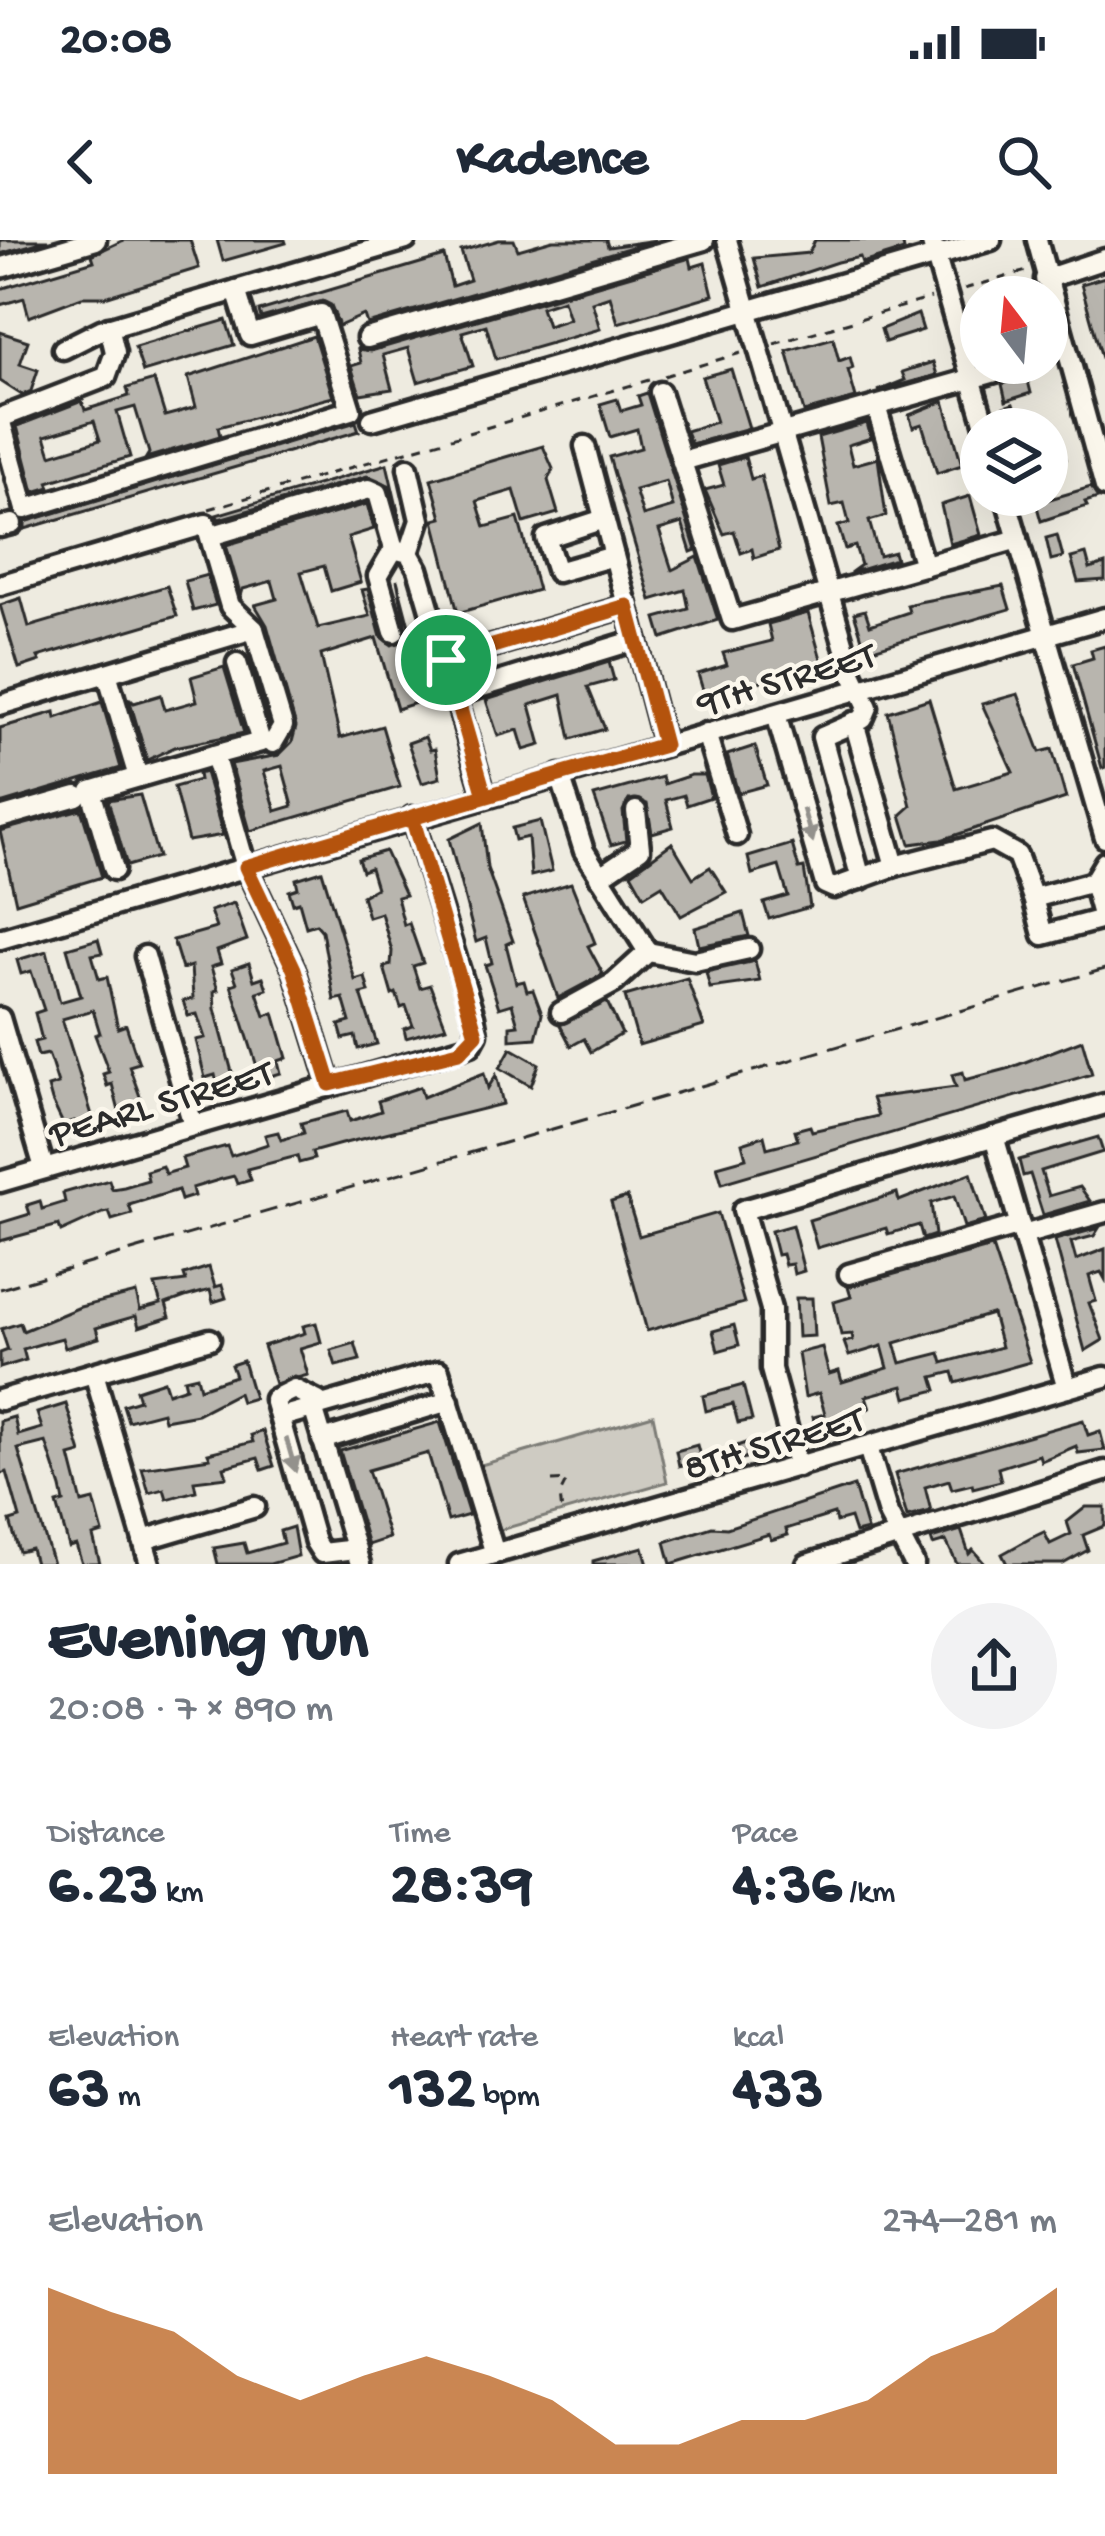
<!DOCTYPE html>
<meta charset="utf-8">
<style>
:root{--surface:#fff;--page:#f2f2f3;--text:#1f2937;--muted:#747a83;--accent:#b45309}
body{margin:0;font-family:"Gochi Hand",sans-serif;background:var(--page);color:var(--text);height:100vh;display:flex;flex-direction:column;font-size:45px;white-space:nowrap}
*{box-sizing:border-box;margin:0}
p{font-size:39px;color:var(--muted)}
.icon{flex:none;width:66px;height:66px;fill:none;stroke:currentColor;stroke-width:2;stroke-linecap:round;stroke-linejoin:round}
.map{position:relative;height:1324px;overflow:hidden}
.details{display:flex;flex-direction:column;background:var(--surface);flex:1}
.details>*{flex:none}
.needle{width:78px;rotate:344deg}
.controls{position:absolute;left:960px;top:36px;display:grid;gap:24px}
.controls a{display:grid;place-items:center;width:108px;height:108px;border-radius:50%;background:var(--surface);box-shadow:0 12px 48px #0002;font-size:60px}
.pin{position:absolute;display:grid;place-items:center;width:102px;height:102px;color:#fff;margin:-51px;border:6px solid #fff;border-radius:50%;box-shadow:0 3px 12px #0007}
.round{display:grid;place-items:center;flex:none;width:126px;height:126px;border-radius:63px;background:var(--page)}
.head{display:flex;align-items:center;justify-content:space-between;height:204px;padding:0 48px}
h1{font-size:66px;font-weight:700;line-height:90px}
.stats{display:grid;grid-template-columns:repeat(3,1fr);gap:18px;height:204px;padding:12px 48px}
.stats div{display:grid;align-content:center}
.stats b{font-size:60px;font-weight:700}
.stats small{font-size:33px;font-weight:400}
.stats p{font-size:33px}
.chart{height:336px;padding:24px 48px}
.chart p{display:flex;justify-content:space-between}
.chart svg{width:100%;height:216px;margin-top:12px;fill:var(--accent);opacity:.7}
.status{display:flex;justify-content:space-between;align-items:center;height:84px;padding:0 60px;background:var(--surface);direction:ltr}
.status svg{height:33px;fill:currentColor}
header{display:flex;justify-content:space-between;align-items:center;height:156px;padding:0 48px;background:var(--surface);font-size:54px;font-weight:700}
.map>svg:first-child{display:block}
.green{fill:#cecbc2;stroke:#7c7b76;stroke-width:3}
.building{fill:#b8b5ae;stroke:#2b2b2b;stroke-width:3;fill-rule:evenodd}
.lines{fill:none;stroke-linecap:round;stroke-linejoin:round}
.minor-casing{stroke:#2b2b2b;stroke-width:27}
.path{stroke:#2b2b2b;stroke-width:3;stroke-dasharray:9 9;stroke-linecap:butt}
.minor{stroke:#fbf7ec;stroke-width:18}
.rail{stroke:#2b2b2b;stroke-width:3;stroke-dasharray:18 9;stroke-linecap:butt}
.oneway{fill:#93918c}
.route-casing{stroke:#fff;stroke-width:24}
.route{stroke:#b45309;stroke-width:15}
.labels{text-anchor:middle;stroke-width:9;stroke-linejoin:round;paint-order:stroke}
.street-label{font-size:39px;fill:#2b2b2b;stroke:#fbf7ec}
</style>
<div class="status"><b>20:08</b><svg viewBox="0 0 49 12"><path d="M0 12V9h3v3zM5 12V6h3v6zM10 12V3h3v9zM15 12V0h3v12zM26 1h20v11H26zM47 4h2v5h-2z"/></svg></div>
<header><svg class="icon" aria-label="back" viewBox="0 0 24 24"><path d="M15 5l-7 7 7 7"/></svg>Kadence<svg class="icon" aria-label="search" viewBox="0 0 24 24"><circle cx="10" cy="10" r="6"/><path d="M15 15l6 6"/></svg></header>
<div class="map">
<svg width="1105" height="1324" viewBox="0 0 1105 1324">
<rect width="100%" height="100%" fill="#eeebe0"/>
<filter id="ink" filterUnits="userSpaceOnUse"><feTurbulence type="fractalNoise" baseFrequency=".00833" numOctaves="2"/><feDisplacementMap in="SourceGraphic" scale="24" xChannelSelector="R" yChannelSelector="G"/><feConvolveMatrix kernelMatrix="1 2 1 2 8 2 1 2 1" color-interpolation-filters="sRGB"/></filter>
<g filter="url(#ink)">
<!-- green -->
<path class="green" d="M653 1175 667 1242 500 1290 481 1225Z"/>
<!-- building -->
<g class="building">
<path d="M0 0H48L0 14Z"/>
<path d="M124 0H190L199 28 105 57H82L29 77 24 58 0 65V49L94 21 92 15Z"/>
<path d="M217 0H285L286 3 223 21Z"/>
<path d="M499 0H514L518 10 553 0H606L608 7 656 0 367 84 364 75 339 86 331 65 323 61 261 78 259 71 444 16 452 46 470 40 461 11Z"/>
<path d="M815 0H902L904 10 862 23 860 17 837 22 762 47 754 18 809 13Z"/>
<path d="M690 18 692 27 705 23 713 55 618 83 610 56 592 62 600 89 496 119 486 85 462 92 473 126 418 142 408 108 383 115 392 149 360 154 351 126 361 123 358 109 371 111ZM563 60 569 79 547 86 541 67Z"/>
<path d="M1105 37V118H1102L1081 44Z"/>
<path d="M918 74 923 90 885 102 881 89Z"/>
<path d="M226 80 234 105 143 132 135 107Z"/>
<path d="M0 92 28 101 20 124 38 130 31 151 22 155 0 141Z"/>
<path d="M314 96 333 157 218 187 220 196 146 218 149 213 135 167 117 172 130 217 48 242 50 247 34 252 17 186 82 161 85 170 129 156 127 148 154 140 165 176 176 173 196 167 188 137ZM94 181 100 200 51 215 45 196Z"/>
<path d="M833 98 839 121 850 117 853 128 848 130 856 158 804 172 787 111Z"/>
<path d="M933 122 937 135 878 151 905 140 902 132Z"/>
<path d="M731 129 749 188 691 204 686 191 716 182 702 137Z"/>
<path d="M1027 137 1031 153 1006 161 1002 144Z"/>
<path d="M647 153 696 310 691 312 682 283 659 290 672 330 698 317 718 380 662 398 656 378 689 369 685 350 651 360 609 217 641 208 637 189 610 197 600 164 617 159 621 171 641 165 638 156ZM666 241 673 267 643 276 635 250Z"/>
<path d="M944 161 962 225 937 233 922 184 913 187 909 175Z"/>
<path d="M1013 164 1016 173 1029 170 1034 189H1010L1004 167Z"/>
<path d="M356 182 359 191 25 289V282Z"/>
<path d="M867 183 871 198 848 205 853 225 878 218 886 276 869 281 879 316 894 312 896 319 850 333 861 325 855 306 845 309 838 286 849 283 844 263 831 266 818 197Z"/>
<path d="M1062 205 1066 219 1047 224V208Z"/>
<path d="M543 206 553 229 548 240 558 273 524 283 514 250 477 261 485 287 518 278 538 350 458 373 434 280 442 278 431 239Z"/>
<path d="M745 217 751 239 761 236 779 310 754 318 752 309 741 313 734 291 724 294 705 250 724 245 718 225Z"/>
<path d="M387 224 401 284 389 245 367 236 219 279 216 275Z"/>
<path d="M1091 247 1098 258 1085 262 1087 266 1041 281 1036 263Z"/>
<path d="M970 256 981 295 950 304 941 265Z"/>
<path d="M367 264 374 289 348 297 361 342 331 351 324 326 301 332 318 388 370 376 362 350 368 349 381 397 392 405 407 394 397 340 428 459 397 469 376 398 321 415 340 498 382 486 400 547 250 591 231 524 279 515 292 502 296 487 267 385 255 365 277 359 272 341 243 349 241 356 226 305ZM282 526 293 566 276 571 264 531Z"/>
<path d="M1057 295 1063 317 1051 320 1046 298Z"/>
<path d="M1086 314 1090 329 1105 324V340L1078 342 1071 318Z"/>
<path d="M207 335 216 365 193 371 185 341Z"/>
<path d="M167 346 177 376 38 417 40 421 19 428 0 365 21 358 29 387Z"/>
<path d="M1003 346 1010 369 866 411 854 373 865 370 870 385 909 372 907 365 919 362Z"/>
<path d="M808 373 823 426 782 434 706 460 698 434 727 425 723 413 772 401 768 384Z"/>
<path d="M1105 406V528H1102L1073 424 1093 418 1091 410Z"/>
<path d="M609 422 614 440 588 447 605 489 571 499 562 455 530 465 541 505 524 510 518 490 498 496 486 460Z"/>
<path d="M224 427 244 493 175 507 147 520 129 458 134 463 161 455 165 470 197 461 191 437Z"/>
<path d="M1018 454 1040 512 1052 509 1066 558 941 600 910 604 901 575 911 566 888 472 929 459 956 549 1013 532 982 464Z"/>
<path d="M102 462 121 528 0 564V488L55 472 56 478Z"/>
<path d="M425 497 430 510 435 509 440 538 422 543 408 503Z"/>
<path d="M755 506 767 545 738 553 727 515Z"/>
<path d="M205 532 223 595 188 601 174 547 199 540 198 534Z"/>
<path d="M691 535H705L711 557 687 565 684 555 666 560 673 587 652 593 647 564 629 560 623 571 626 601 611 605 594 556 662 537 664 544Z"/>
<path d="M140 555 158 617 127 626 108 560Z"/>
<path d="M81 569 102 637 16 663 0 591Z"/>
<path d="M540 581 552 631 531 636 528 597 515 600 512 588Z"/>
<path d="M482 583 487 628 513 701 506 704 516 743 524 741 527 751 533 750 542 774 536 798 510 800V786L518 785 512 764 499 768 485 725 492 723 486 698 476 702 449 599Z"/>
<path d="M672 603 693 638 710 627 726 652 681 676 662 645 644 656 631 633Z"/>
<path d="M792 604 799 629 804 628 810 667 769 679 764 663 788 656 779 626 752 634 748 617Z"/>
<path d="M385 611 405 655 397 657 404 685 409 683 423 723 413 726 420 748 430 745 446 787 406 798 404 789 413 786 406 766 401 768 396 753 392 755 384 727 391 725 392 711 381 673 368 677 362 656 376 648 370 628 362 631 358 619Z"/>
<path d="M322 631 355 740 365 737 369 752 361 754 377 804 358 809 355 796 343 799 339 785 350 782 343 758 334 760 322 691 316 684 306 687 299 662 293 664 289 651 298 648 296 639Z"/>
<path d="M571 643 595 703 588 706 603 734 558 758 523 658Z"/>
<path d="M234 663 247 700 217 711 221 724 211 727 218 750 214 751 215 769 236 847 219 851 215 835 205 838 196 800 205 798 197 774 188 776 183 761 193 759 191 726 182 729 173 700 216 688 210 671Z"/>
<path d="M743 673 749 696 699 706 695 688Z"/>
<path d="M98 699 102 713 92 715 99 739 107 737 118 788 126 785 134 809 139 823 129 826 146 873 121 879 112 844 107 846 103 834 109 832 95 795 100 793 93 770 62 779 96 888 77 894 74 881 63 884 52 861 48 847 58 844 51 822 48 814 38 816 34 802 42 800 35 773 44 770 31 731 21 734 17 720 47 711 60 762 81 756 67 708Z"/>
<path d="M755 721 760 741 710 748 706 732Z"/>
<path d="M249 723 254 740 263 737 267 749 257 752 265 776 274 773 287 818 278 821 281 833 261 839 231 745 237 743 232 729Z"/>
<path d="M687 738 704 786 639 805 625 756Z"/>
<path d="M607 762 622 794 591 812 584 799 571 806 560 785Z"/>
<path d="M1082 800 1092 834 722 943 717 926 746 918 742 903 764 896 767 908 798 900 795 890 810 886 812 891 878 876 872 858 956 847 952 835 963 832 965 840 1007 829Z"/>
<path d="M511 808 539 824 531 846 500 828Z"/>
<path d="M484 833 488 848 496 835 503 864 341 904 312 912 314 919 299 923 297 916 247 929 251 940 237 944 234 936 222 939 192 948 194 956 181 960 178 950 129 965 132 974 112 980 109 972 103 973 61 992 59 985 0 1001V983L30 974 27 965 40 961 42 969 65 962 63 953 109 940 112 949 124 947 148 940 146 931 162 926 165 934 185 928 182 918 227 906 231 916 268 904 265 895 278 892 281 900 304 893 301 883 347 871 350 881 381 871 378 861 420 847 423 857Z"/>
<path d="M1098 897 1103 912 1041 931 1049 956 1080 947 1090 961 1043 975 1030 934 1023 936 1019 920Z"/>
<path d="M971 933 986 981 964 987 954 956 931 963 935 995 923 999 919 985 888 994 886 988 817 1008 809 980 897 953 899 961Z"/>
<path d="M627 957 639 996 718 973 744 1063 647 1091 611 962Z"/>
<path d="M792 985 804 1031 794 1034 792 1024 785 1025 782 1014 777 1015 771 991Z"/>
<path d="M1099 988 1094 996 1071 1002 1076 1020 1105 1009V1039L1101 1032 1089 1036 1096 1061 1089 1063 1103 1100 1085 1111 1055 1000Z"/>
<path d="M992 1007 1030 1122 956 1143 953 1132 933 1137 937 1150 906 1158 903 1146 866 1156 870 1168 850 1175 852 1184 817 1194 813 1177 825 1174 819 1153 805 1157 798 1113 822 1107 829 1134 839 1131 842 1142 888 1128 882 1106 849 1116 844 1102 853 1100 852 1094 841 1095 834 1062 851 1057 848 1047ZM992 1074 1001 1107 943 1123 940 1113 901 1123 895 1103Z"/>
<path d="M209 1027 215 1047 222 1045 226 1058 213 1062 210 1050 185 1057 166 1064 170 1077 139 1087 136 1076 119 1081 96 1088 99 1098 65 1108 62 1098 47 1102 23 1109 26 1120 0 1128V1113L8 1110 1 1089 20 1083 23 1091 80 1067 136 1053 140 1070 161 1064 155 1045 186 1041 184 1035Z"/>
<path d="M796 1058H812L814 1096 798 1097Z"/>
<path d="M316 1083 321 1102 300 1108 308 1135 275 1144 263 1106 305 1093 303 1086Z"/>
<path d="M734 1085 739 1105 718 1111 713 1091Z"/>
<path d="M355 1103 360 1120 336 1126 331 1110Z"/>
<path d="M243 1121 254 1158 241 1162 238 1153 197 1174 164 1180 162 1172 128 1181 123 1165 139 1160 136 1150 164 1141 168 1153 186 1147 184 1139 197 1136 200 1148 235 1136 231 1125Z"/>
<path d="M743 1145 752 1180 738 1183 733 1164 706 1171 703 1156Z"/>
<path d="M66 1164 81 1213 70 1216 82 1263 94 1260 103 1293 93 1296 100 1324H82L76 1305 69 1307 57 1264 64 1262 61 1248 46 1202 18 1209 53 1324H35L31 1309 19 1312 10 1281 20 1278 7 1232 0 1234V1181L14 1177 18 1195 42 1188 37 1173Z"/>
<path d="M1083 1180 1088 1195 1100 1191 1105 1210 1078 1213 1076 1206 1041 1221 1039 1215 998 1228 1001 1241 973 1248 972 1244 952 1249 949 1240 925 1247 931 1271 907 1277 895 1234Z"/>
<path d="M440 1182 469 1275 448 1281 428 1213 368 1230 389 1298 368 1305 340 1211Z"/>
<path d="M263 1191 274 1226 262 1230 258 1218 224 1227 227 1237 194 1241 196 1251 167 1259 164 1249 149 1253 142 1228 210 1218 208 1213 253 1202 251 1195Z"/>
<path d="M757 1199 762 1212 742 1219 737 1206Z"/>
<path d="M697 1205 701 1220 679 1226 676 1211Z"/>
<path d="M854 1246 867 1290 855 1293 850 1278 836 1282 834 1274 786 1289 788 1295 771 1300 769 1294 671 1324 665 1302 712 1287 727 1288Z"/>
<path d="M1086 1267H1105V1286L1083 1295 1088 1310 1063 1324H1007L1002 1314 1031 1298 1044 1292 1050 1304 1071 1294 1067 1282Z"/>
<path d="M293 1287 298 1316 270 1324H218L214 1308 244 1303 247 1313 283 1303 280 1291Z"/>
<path d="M961 1290 969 1314 973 1310 985 1324H957L946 1301 933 1305 931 1299Z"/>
<path d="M643 1307 648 1324H593V1321Z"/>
</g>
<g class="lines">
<!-- minor casing -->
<g class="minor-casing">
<g id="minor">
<path d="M727 0 852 433 868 467 863 479 822 497 861 639"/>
<path d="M931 0 986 189"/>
<path d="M1037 0 1105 247"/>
<path d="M0 28 96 0"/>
<path d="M1045 39 1105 19"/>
<path d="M367 98 704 0"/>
<path d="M63 109 101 90 406 0"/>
<path d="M660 152 732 380 1018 299"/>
<path d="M876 166 924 326"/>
<path d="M0 178 106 137 115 112 109 87"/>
<path d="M0 179 25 269 351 170 321 74 250 95 236 50"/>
<path d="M372 180 991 0"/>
<path d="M585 206 664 505"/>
<path d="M682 221 1027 123"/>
<path d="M408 228 420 280 409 313"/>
<path d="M1005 255 1105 598"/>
<path d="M604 279 546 298 557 332 614 316"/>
<path d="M0 287 12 284"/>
<path d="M210 296 369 249 378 253 394 309 378 336 394 392"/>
<path d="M394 309 409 313 418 329 485 557"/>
<path d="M0 345 206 284 230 366 254 389 283 486 273 503"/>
<path d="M446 420 627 366"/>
<path d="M237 423 261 502 214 515 246 627 294 729 330 845"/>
<path d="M107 433 138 537"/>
<path d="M456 455 636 400"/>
<path d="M0 465 254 389"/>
<path d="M776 474 825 644 834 648 895 626 854 482"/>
<path d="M706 493 737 595"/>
<path d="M560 535 584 611 648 712"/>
<path d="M0 578 77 556"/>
<path d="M895 626 992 601 1017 615 1033 658"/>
<path d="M114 630 91 551 214 515"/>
<path d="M599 637 640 609 636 571"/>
<path d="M1093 642 1103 679 1043 695 1033 658 1093 642 1105 622"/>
<path d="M0 699 1105 378"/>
<path d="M145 716 193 885"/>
<path d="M561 772 614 743 648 712 695 721 749 709"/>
<path d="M0 778 44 928"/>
<path d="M994 896 1067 1148"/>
<path d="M0 942 471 805 477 794 474 776 412 577"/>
<path d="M1023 995 1105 972"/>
<path d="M849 1034 1020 985"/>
<path d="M94 1133 150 1324"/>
<path d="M0 1160 210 1099"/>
<path d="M281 1177 439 1131 495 1314"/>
<path d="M322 1200 449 1161"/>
<path d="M868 1207 888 1274 914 1324"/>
<path d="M798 1227 771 1129V1069L743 970 1105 864"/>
<path d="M143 1300 255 1267"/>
<path d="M356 1309 322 1313 315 1302 274 1159 294 1149 318 1161 315 1174 360 1324"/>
<path d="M459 1324 1105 1137"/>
<path d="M807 1324 1105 1231"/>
</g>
</g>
<!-- path -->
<g class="path">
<path d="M964 49 1030 30"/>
<path d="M774 104 931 58"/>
<path d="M664 136 741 113"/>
<path d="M209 269 649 140"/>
<path d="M552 1241 567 1240 560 1254 562 1273"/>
</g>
<!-- minor -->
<use href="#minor" class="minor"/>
<!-- rail -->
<path class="rail" d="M0 1049 1105 729"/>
</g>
<!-- one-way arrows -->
<defs><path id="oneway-solid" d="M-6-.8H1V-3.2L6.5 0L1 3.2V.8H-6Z" transform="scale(3)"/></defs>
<g class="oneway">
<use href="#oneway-solid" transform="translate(808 586) rotate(74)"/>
<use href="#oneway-solid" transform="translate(291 1215) rotate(74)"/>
</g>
</g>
<g class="lines" filter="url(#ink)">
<!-- route casing -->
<g class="route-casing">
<path id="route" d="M446 420 485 556 412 577 476 794 459 812 330 844 294 729 246 627C385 585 525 545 664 505L627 366 446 420"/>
</g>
<!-- route -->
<use href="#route" class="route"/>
</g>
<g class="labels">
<!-- street labels -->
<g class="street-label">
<text transform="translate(785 436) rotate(-16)" y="14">9TH STREET</text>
<text transform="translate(160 860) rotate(-16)" y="14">PEARL STREET</text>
<text transform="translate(773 1200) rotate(-16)" y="14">8TH STREET</text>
</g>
</g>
</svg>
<div class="controls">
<a><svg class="needle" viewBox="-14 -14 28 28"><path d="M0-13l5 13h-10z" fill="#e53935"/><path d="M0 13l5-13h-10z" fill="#747a83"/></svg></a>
<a><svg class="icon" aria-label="layers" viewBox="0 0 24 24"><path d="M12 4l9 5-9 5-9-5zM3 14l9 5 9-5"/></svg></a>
</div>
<div class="pin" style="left:446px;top:420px;background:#1e9e55"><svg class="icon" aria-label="arrive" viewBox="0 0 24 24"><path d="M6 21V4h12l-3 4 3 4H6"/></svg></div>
</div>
<section class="details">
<div class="head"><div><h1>Evening run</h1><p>20:08 · 7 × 890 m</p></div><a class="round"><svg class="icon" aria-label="share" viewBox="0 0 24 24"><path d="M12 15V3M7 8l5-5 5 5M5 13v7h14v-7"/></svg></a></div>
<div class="stats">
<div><p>Distance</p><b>6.23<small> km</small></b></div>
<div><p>Time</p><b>28:39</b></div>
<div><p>Pace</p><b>4:36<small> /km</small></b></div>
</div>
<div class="stats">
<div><p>Elevation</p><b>63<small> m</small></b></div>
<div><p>Heart rate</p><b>132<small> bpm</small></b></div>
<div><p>kcal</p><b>433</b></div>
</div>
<div class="chart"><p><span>Elevation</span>274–281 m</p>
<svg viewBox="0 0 160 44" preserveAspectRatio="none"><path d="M0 44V6L10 11L20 15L30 24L40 29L50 24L60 20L70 24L80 29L90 38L100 38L110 33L120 33L130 29L140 20L150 15L160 6V44z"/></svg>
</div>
</section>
